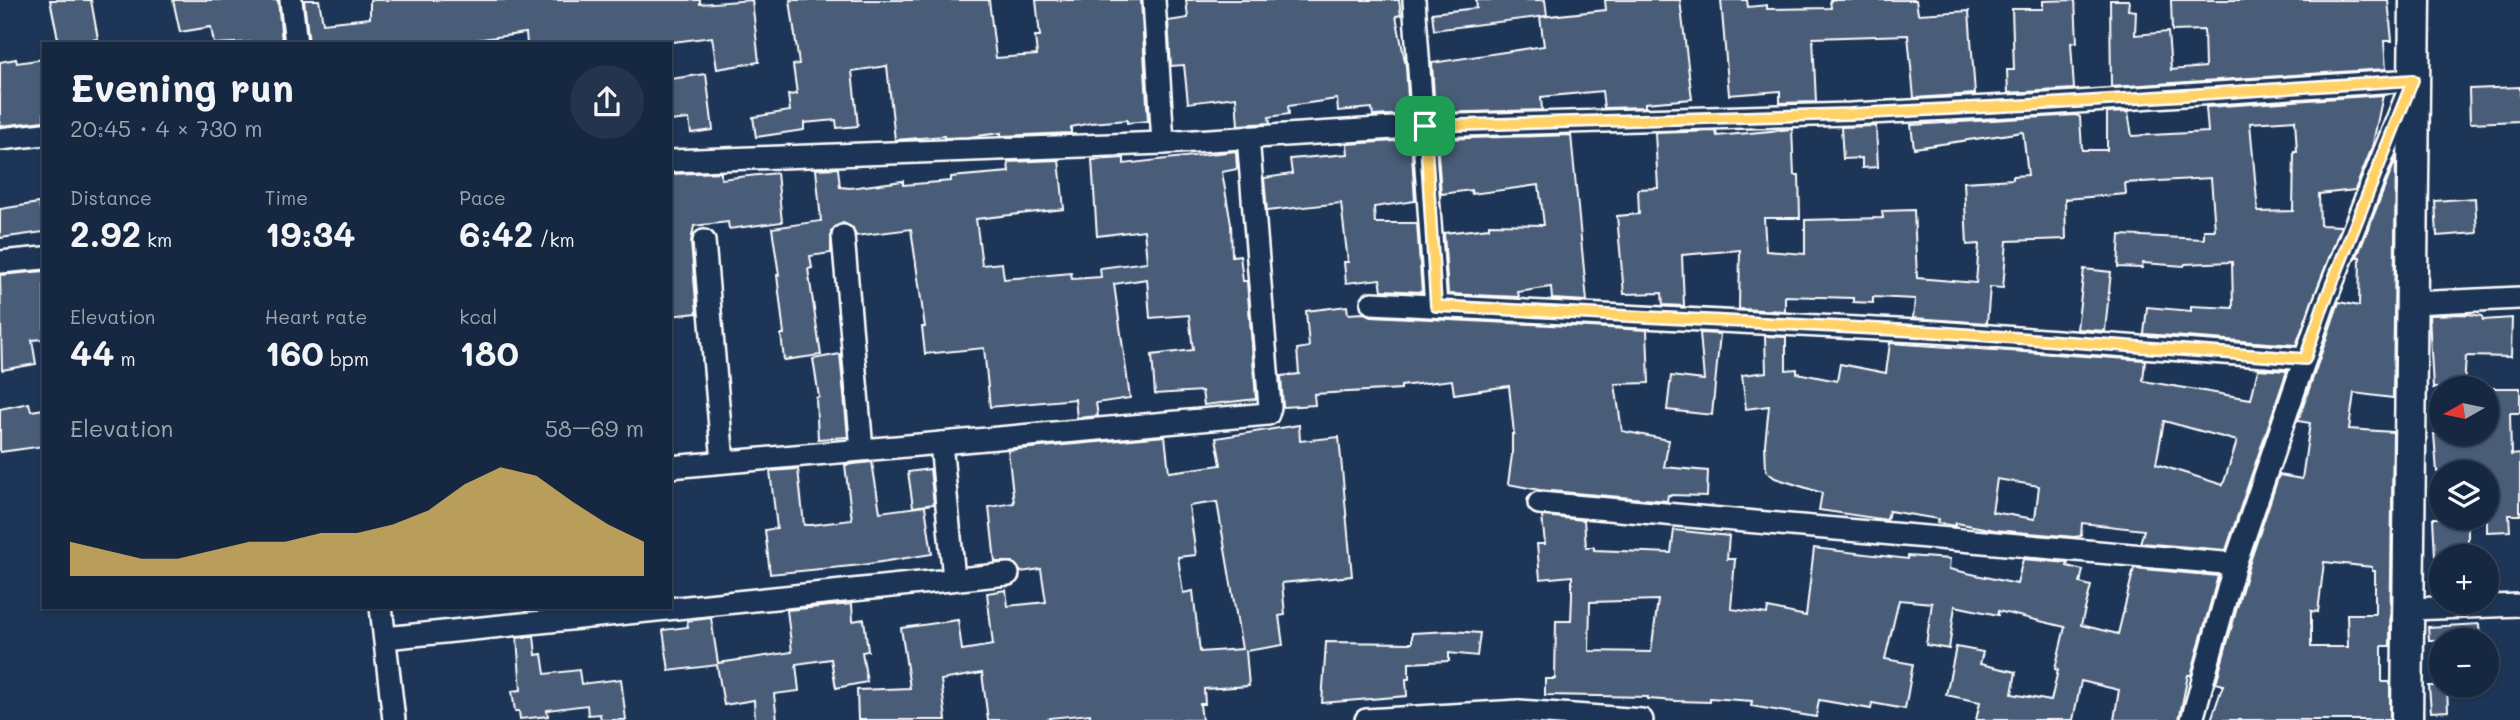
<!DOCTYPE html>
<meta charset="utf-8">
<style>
:root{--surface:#162841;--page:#23344c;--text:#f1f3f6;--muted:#9ea6b1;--line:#35445a;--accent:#ffd166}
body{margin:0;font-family:Mali,sans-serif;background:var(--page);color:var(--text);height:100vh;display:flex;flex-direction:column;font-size:26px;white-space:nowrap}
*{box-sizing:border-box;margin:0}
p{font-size:23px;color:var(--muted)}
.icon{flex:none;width:38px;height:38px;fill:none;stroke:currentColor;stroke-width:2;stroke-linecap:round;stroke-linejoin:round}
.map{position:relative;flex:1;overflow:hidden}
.side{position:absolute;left:42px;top:42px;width:630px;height:567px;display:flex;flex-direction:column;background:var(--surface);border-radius:0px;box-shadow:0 2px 5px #0004,0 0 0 2px var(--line)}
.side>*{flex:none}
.needle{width:46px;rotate:261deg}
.fabs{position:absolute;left:2429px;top:376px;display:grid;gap:14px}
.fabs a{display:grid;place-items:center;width:70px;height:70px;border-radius:50%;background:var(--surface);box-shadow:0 2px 5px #0004,0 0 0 2px var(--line);font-size:35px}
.pin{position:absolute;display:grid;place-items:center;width:60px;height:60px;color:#fff;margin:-30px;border-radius:14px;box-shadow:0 4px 10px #0006}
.round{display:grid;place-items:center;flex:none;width:74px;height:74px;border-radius:37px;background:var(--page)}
.overview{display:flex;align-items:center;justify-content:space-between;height:119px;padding:0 28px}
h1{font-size:38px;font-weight:700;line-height:52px}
.metrics{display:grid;grid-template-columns:repeat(3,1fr);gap:10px;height:119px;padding:7px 28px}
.metrics div{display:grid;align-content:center}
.metrics b{font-size:35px;font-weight:700}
.metrics small{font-size:19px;font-weight:400}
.metrics p{font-size:19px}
.chart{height:196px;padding:14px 28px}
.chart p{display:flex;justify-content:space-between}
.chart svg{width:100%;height:126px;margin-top:7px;fill:var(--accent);opacity:.7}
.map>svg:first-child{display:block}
.building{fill:#4a5d79;stroke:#fff;stroke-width:2;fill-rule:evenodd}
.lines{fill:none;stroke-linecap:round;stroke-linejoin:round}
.street-casing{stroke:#fff;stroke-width:26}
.secondary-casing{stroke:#fff;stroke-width:35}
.street{stroke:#1d3557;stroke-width:21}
.secondary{stroke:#1d3557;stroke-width:30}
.route-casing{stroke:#fff;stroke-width:14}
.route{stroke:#ffd166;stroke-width:9}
</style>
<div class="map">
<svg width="2520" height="720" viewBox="0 0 2520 720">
<rect width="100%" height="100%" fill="#1d3557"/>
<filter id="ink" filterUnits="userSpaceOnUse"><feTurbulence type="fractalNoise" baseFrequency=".0143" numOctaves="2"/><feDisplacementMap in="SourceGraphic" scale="14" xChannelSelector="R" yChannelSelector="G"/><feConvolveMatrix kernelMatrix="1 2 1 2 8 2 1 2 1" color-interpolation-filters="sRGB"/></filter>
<g filter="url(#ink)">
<!-- building -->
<g class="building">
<path d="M50 0H91L98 39 59 44Z"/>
<path d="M173 0H278L282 41 214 44 211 27 180 32Z"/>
<path d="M304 0H319L323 23 370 18V0H700V4L752 0 759 62 717 69 712 37 657 44H527L526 33 447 44H433V41L309 44Z"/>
<path d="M790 0H989L996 58 1037 55 1035 36H1040L1036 0H1141L1148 121 1127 123V120L1091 123 1071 127V133L1001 136V133L969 137 944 138V136L895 140 887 66 852 71 858 126 837 128 836 120 804 123V130L756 137 753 117 790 111 788 95 797 94 793 65 799 64Z"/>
<path d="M1186 0H1399L1401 15 1396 16 1406 66 1409 114 1373 116 1372 108 1338 111 1337 99 1288 106 1289 114 1269 117 1270 123 1238 125 1236 97 1188 103 1184 65 1171 66 1168 21 1188 18Z"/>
<path d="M1476 0H1545L1547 16 1434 30 1432 13 1477 8Z"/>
<path d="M1605 0H1680L1692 99 1645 103V107L1604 108 1602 91 1541 97 1542 110 1435 113 1432 63 1544 46 1540 17 1606 10Z"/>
<path d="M1721 0H1747L1748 7 1767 5V9L1831 8 1830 0H1916L1918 14 1969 11 1975 94 1914 98 1908 35 1813 38 1816 102 1780 103V91L1729 95Z"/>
<path d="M2075 0 2077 42 2071 43 2074 89 2008 93 2007 70H2014L2012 9H2043V1Z"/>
<path d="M2110 0H2129L2128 10 2136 11 2135 35 2168 32 2171 70 2205 67 2204 30 2172 31 2171 0H2388L2392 41H2384L2386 69 2111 87Z"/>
<path d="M16 59 17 63 44 59V121L0 126V62Z"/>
<path d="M706 74 713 130 691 133 689 119 670 121V79Z"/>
<path d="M2520 87V121L2470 123 2469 89Z"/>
<path d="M2383 95 2372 148 2355 190 2319 194 2320 225 2341 226 2296 345 2144 334 2147 307 2191 311V306L2233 308 2232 262 2185 264 2184 266 2143 263 2142 268 2118 267 2120 235 2204 239V230H2215L2211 178 2125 183 2126 194 2065 199 2066 239 2007 241 2003 288 1990 287 1987 323 1913 318 1915 299 1873 297V303L1853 302V298L1785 296V311L1739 309 1740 250 1682 255 1684 306 1663 305 1662 293 1624 294 1617 216 1639 214 1638 189 1658 188 1655 133 1716 131 1717 136 1792 129 1794 175H1799L1800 218H1764L1766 251 1805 254V220L1883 218 1882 211 1914 210 1917 278 1976 283 1979 244 1967 245 1964 182 2013 179V176L2028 175 2023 132 1914 148 1911 125 2076 115 2080 117 2082 150H2107V113L2128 112 2132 136 2208 132 2206 107ZM2295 120 2297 152H2294L2293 211 2258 212 2250 123Z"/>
<path d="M1876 126 1878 167 1862 168V158L1843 159 1841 127Z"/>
<path d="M1571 135 1587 301 1552 299 1551 287 1518 292 1519 297 1448 294 1444 233 1489 228V224L1544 225 1539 185 1472 194 1471 190 1441 194 1437 139Z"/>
<path d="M1411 140 1415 201 1374 207 1375 223H1417L1422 292 1382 290 1380 279 1346 283 1344 262H1348L1341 203 1267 211 1264 178 1292 174 1290 159 1348 154 1347 144Z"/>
<path d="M1236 151 1237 169 1222 172 1231 224 1232 256 1240 255 1243 281H1247L1256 399 1204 405 1202 391 1155 394 1152 355 1193 350 1189 315 1150 318 1147 279 1114 284 1130 398 1096 403 1098 416 1077 418 1075 399 990 407 984 348 925 354 922 327H925L911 229 856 236 853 228 843 223 831 231V253L810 256 812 268 808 269 821 355 784 360 781 334H784L777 275H779L772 228 821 221 816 169 838 168 840 187 850 188 903 181V185L951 181V177L1009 172 1008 162 1059 160 1064 209 976 219 982 265 1002 263 1004 279 1071 273 1072 279 1101 277 1100 268 1147 262 1144 230 1097 236 1092 160 1124 158V164Z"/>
<path d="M2396 159 2393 398 2354 393 2349 429 2393 432 2390 646H2382V682H2390V720H2211L2223 685 2216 683 2248 568 2279 475 2302 479 2310 423 2298 421 2339 302 2359 306 2360 257H2357ZM2324 562 2372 567V571H2375V614H2347L2348 647H2311V611L2318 612Z"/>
<path d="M721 172V179L777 173 782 222 729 229 728 222 694 226 691 242 697 313 670 316V174Z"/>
<path d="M2475 198 2477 233 2437 236 2435 201Z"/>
<path d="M39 203 40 209H44V232L0 238V209Z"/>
<path d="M2084 269 2111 272 2105 331 2077 329Z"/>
<path d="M44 271V339L32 340 36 364 2 370 0 275Z"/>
<path d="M1347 306 1348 314 1364 313 1371 316 1647 330 1649 383 1615 384 1622 431 1669 440 1664 467 1708 471 1707 496 1668 495 1667 501 1539 490 1508 484 1512 455V434H1514L1509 386 1454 394 1452 380 1401 386V389L1314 394 1315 405 1283 407 1281 376 1299 374 1297 349 1309 347 1306 311Z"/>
<path d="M2468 314 2482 316 2483 320 2512 318 2511 357 2466 356 2464 388H2433L2429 315Z"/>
<path d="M1700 333 1720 334 1712 415 1667 410 1671 376 1704 380Z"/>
<path d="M1765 336 1786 337V370L1797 369V373L1837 381 1840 364 1886 373 1890 343 2145 360 2143 381 2251 399 2258 369 2287 371 2226 550 2140 543 2144 530 2082 523 2081 536 2074 537 1995 530 1956 523 1955 526 1937 523 1938 519 1889 511 1887 520 1819 510 1822 493 1775 478 1766 471 1765 444 1769 406 1746 409 1742 375 1766 372ZM2164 421 2237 441 2223 485 2156 464ZM1997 479 2039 486 2035 519 1992 512Z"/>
<path d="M840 354 848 437 818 439 816 398 819 397 813 359Z"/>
<path d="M2487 388H2520V413H2510L2511 455 2520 454V515H2509L2510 531 2487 532V472H2437L2434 434H2487Z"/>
<path d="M29 403 31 411 44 409V446L0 452V409Z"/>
<path d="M1299 425 1300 441 1339 437 1352 576 1282 583 1285 615 1279 616 1283 645 1246 651 1249 686 1204 689 1205 704H1200L1202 720H1090V714L1049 718 1050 720H988L982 673 941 680 946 720H858L857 690 910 688 901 628 958 620 962 650 993 645 987 593 1006 590 1008 606 1046 602 1041 569 1021 572 1013 562H995L989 507 1014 503 1008 450 1165 436 1169 472 1221 465 1216 438ZM1217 502 1242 649 1200 652 1193 591 1183 593 1178 557 1196 555 1189 506Z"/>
<path d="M872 462 880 512 925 506 932 554 862 565 770 574 765 530 777 528 770 471 798 469 804 525H811L852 520 845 465Z"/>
<path d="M930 469 934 504 913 507 908 472Z"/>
<path d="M1542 516 1584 520 1586 547H1594V550L1671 553 1674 530 1729 536 1727 559H1735L1731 609 1767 614 1768 608 1806 616 1814 548 1908 559V556L1950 559 1949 569 2017 584 2023 559 2068 563 2067 566 2083 570 2080 583 2091 586 2081 625 2118 634 2134 568 2218 576 2191 675H2188L2179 720H2114L2119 690 2081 681 2073 720H1976L1980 702 1946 695 1956 647 1983 652 1980 664 2016 672 2012 694 2051 701 2058 670 2055 669 2065 627 1998 611V615L1955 606 1949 649 1926 645 1932 603 1899 600 1885 659 1913 664 1905 709 1872 703 1871 709 1819 700 1816 717 1751 706 1752 701 1710 698V702L1677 701 1648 699V697L1545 695V679H1555L1556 621H1571L1572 596V576L1540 579 1537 544H1545ZM1658 600 1651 652 1589 651 1590 602Z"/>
<path d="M2433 518H2468V556H2435Z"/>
<path d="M852 604 853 621 864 619 868 651 862 652 867 682 836 688 831 659 796 664 799 691 774 694 777 720H755L754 700 724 705 717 665 669 671 663 630 688 627 687 621 711 618 718 663 792 652 787 610Z"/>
<path d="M2479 624 2480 640H2429L2428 627Z"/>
<path d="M1451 631 1480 633 1477 656 1449 653V661L1409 663V679H1406L1407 696 1322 703 1326 642 1412 643V633Z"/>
<path d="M534 636 536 655 542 654 545 674 579 670 581 684 621 679 626 720H601L600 714 588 715 587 705 547 710 548 716 520 719 519 711H515L512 691 521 690 517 638Z"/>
<path d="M2429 686H2447L2448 711 2431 712Z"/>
</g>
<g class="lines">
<!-- street casing -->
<g class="street-casing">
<g id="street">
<path d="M291 0 296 44"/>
<path d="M1154 0 1163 143"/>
<path d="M1414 0 1436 306"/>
<path d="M0 139 44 134"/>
<path d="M670 161 1163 143 1425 126 1850 114 2046 104 2413 80 2323 306 2235 564 2192 720"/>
<path d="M843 236 862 449"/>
<path d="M704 241 723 462"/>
<path d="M0 262 44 258"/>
<path d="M1372 303 1936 332 2305 359"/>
<path d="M2412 303 2520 298"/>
<path d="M941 443 954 579"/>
<path d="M670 467 1268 414 1270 407 1248 137"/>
<path d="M1539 503 2235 564"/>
<path d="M381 607 394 720"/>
<path d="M2409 609 2520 605"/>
<path d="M385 638 1008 574"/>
<path d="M1366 720 1519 711 1642 720"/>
</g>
</g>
<!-- secondary casing -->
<g class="secondary-casing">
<path id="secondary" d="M2407 720 2415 0"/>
</g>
<!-- street -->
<use href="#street" class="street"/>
<!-- secondary -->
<use href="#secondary" class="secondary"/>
</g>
</g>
<g class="lines" filter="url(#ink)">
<!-- route casing -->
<g class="route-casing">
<path id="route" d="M2413 80 2323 306 2305 359 1936 332 1436 306 1425 126 1850 114 2046 104Z"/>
</g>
<!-- route -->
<use href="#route" class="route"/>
</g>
</svg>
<div class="fabs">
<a><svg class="needle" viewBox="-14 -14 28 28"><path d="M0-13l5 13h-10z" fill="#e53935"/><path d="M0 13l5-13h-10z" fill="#9ea6b1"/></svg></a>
<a><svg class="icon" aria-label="layers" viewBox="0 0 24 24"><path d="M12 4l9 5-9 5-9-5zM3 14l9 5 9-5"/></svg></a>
<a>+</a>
<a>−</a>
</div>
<div class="pin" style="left:1425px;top:126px;background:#1e9e55"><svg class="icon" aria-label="arrive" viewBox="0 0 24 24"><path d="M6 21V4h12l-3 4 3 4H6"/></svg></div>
<section class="side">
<div class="overview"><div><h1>Evening run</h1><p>20:45 · 4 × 730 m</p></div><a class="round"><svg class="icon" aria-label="share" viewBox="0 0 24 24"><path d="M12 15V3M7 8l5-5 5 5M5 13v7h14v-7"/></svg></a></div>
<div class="metrics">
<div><p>Distance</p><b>2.92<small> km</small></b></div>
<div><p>Time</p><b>19:34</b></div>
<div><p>Pace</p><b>6:42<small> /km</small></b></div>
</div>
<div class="metrics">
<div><p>Elevation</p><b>44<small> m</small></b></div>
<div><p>Heart rate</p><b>160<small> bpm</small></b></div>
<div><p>kcal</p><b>180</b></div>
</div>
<div class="chart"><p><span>Elevation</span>58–69 m</p>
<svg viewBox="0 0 160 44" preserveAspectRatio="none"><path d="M0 44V32L10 35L20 38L30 38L40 35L50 32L60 32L70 29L80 29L90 26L100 21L110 12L120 6L130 9L140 18L150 26L160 32V44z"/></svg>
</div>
</section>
</div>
